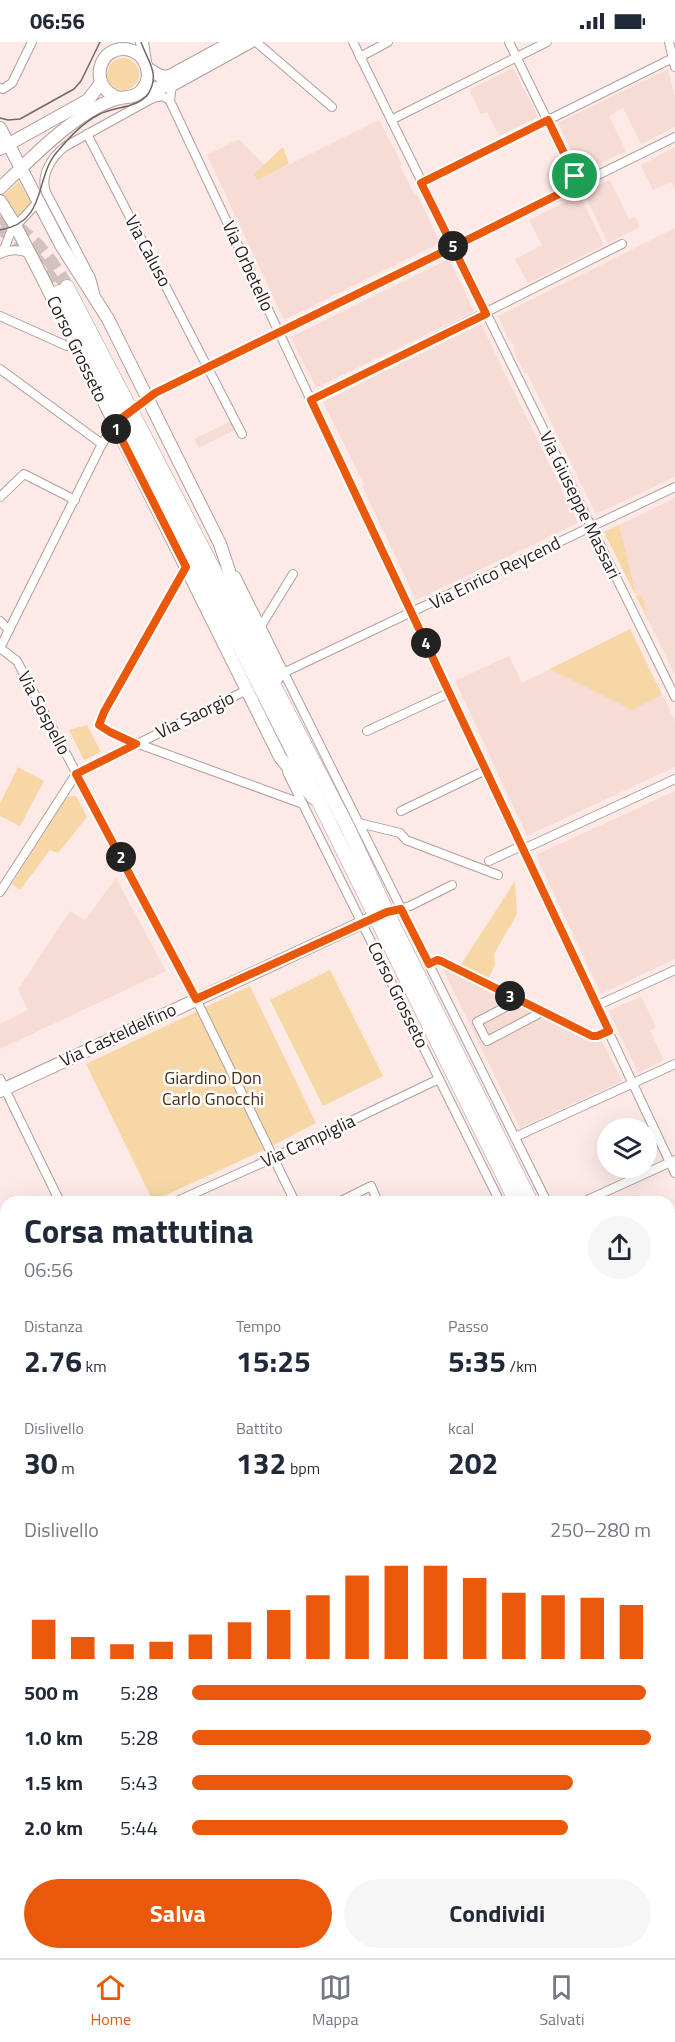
<!DOCTYPE html>
<html lang="it">
<meta charset="utf-8">
<style>
:root{--surface:#fff;--page:#f6f6f7;--text:#1f2937;--muted:#747a83;--line:#e0e1e3;--accent:#ea580c}
body{margin:0;font-family:"Titillium Web",sans-serif;background:var(--page);color:var(--text);height:100vh;display:flex;flex-direction:column;font-size:22px;white-space:nowrap}
*{box-sizing:border-box;margin:0}
p{font-size:20px;color:var(--muted)}
.icon{flex:none;width:33px;height:33px;fill:none;stroke:currentColor;stroke-width:2;stroke-linecap:round;stroke-linejoin:round}
.map{position:relative;flex:1;overflow:hidden}
.details{position:absolute;left:0px;top:1154px;width:675px;height:764px;display:flex;flex-direction:column;background:var(--surface);border-radius:18px 18px 0 0;box-shadow:0 6px 24px #0002}
.details>*{flex:none}
.fabs{position:absolute;left:597px;top:1076px;display:grid;gap:12px}
.fabs a{display:grid;place-items:center;width:60px;height:60px;border-radius:50%;background:var(--surface);box-shadow:0 6px 24px #0002;font-size:30px}
.pin{position:absolute;display:grid;place-items:center;width:51px;height:51px;color:#fff;margin:-26px;border:3px solid #fff;border-radius:50%;box-shadow:0 2px 6px #0007}
.km{position:absolute;width:30px;height:30px;margin:-15px;border-radius:50%;background:#222;color:#fff;font-size:16px;line-height:30px;text-align:center}
.round{display:grid;place-items:center;flex:none;width:63px;height:63px;border-radius:32px;background:var(--page)}
.headline{display:flex;align-items:center;justify-content:space-between;height:102px;padding:0 24px}
h1{font-size:33px;font-weight:700;line-height:45px}
.stats{display:grid;grid-template-columns:repeat(3,1fr);gap:9px;height:102px;padding:6px 24px}
.stats div{display:grid;align-content:center}
.stats b{font-size:30px;font-weight:700}
.stats small{font-size:16px;font-weight:400}
.stats p{font-size:16px}
.chart{height:168px;padding:12px 24px}
.chart p{display:flex;justify-content:space-between}
.chart svg{width:100%;height:108px;margin-top:6px;stroke:var(--accent);stroke-width:6}
.action{display:flex;gap:12px;margin-top:auto;padding:12px 24px}
.action a{flex:1;height:69px;border-radius:36px;background:var(--accent);color:#fff;font-size:24px;font-weight:700;line-height:69px;text-align:center}
.action a+a{background:var(--page);color:var(--text)}
ul{padding:0 24px;list-style:none;font-size:20px}
li{display:grid;grid-template-columns:96px 72px 1fr;align-items:center;height:45px}
li i{height:15px;border-radius:8px;background:var(--accent)}
.status{display:flex;justify-content:space-between;align-items:center;height:42px;padding:0 30px;background:var(--surface);direction:ltr}
.status svg{height:16px;fill:currentColor}
.tab-bar{display:flex;justify-content:space-around;align-items:center;height:84px;border-top:2px solid var(--line);background:var(--surface);font-size:16px;color:var(--muted)}
.tab-bar a{display:grid;justify-items:center;gap:3px}
.tab-bar .on{color:var(--accent)}
.map>svg:first-child{display:block}
.built{fill:#f7dbd5}
.green{fill:#f6d7a5}
.lines{fill:none;stroke-linecap:round;stroke-linejoin:round}
.primary-tunnel{stroke:#d2c1be;stroke-width:14;stroke-dasharray:14 7;stroke-linecap:butt}
.street-casing{stroke:#b09e9b;stroke-width:10}
.secondary-casing{stroke:#b09e9b;stroke-width:14}
.primary-casing{stroke:#b09e9b;stroke-width:15}
.street{stroke:#fff;stroke-width:8}
.secondary{stroke:#fff;stroke-width:12}
.primary{stroke:#fff;stroke-width:14}
.tram{stroke:#746866;stroke-width:1.5}
.route-casing{stroke:#fff;stroke-width:12}
.route{stroke:#ea580c;stroke-width:8}
.labels{text-anchor:middle;stroke-width:5;stroke-linejoin:round;paint-order:stroke}
.street-label{font-size:18px;fill:#251e1d;stroke:#fffbfa}
.park-label{font-size:18px;fill:#443316;stroke:#fffbfa}
</style>
<div class="status"><b>06:56</b><svg viewBox="0 0 49 12"><path d="M0 12V9h3v3zM5 12V6h3v6zM10 12V3h3v9zM15 12V0h3v12zM26 1h20v11H26zM47 4h2v5h-2z"/></svg></div>
<div class="map">
<svg width="675" height="1916" viewBox="0 0 675 1916">
<rect width="100%" height="100%" fill="#fdeae6"/>
<!-- built -->
<g class="built">
<path d="M513 26 538 75 499 94 487 70 481 72 469 48Z"/>
<path d="M668 27 675 55V85L641 102 623 66 609 74 626 109 582 130 558 81Z"/>
<path d="M379 78 402 122 400 124 411 146 414 153 417 152 440 201 284 278 207 113 239 97 264 123 254 133 258 138Z"/>
<path d="M675 105V147L671 140 653 148 641 123Z"/>
<path d="M610 138 629 177 635 175 640 185 608 201 584 151Z"/>
<path d="M580 153 604 203 528 241 515 217 542 203 529 178Z"/>
<path d="M675 186V435L596 472 527 331 525 332 515 312 514 305 510 298H509L498 274Z"/>
<path d="M449 217 474 269 316 346 291 295Z"/>
<path d="M481 282 578 481 416 558 362 444 364 443 357 428 323 360Z"/>
<path d="M231 379 235 388 199 406 194 397Z"/>
<path d="M675 456V633L605 490Z"/>
<path d="M630 587 675 679V725L527 794 455 639 509 614 522 641Z"/>
<path d="M675 749V917L601 952 536 813Z"/>
<path d="M116 836 166 929 0 1007V982L28 968 18 948 70 869 85 878Z"/>
<path d="M441 923 594 998 601 997 622 1039 520 1086Z"/>
<path d="M641 954 656 985 650 989 664 1018 638 1031 609 969Z"/>
<path d="M675 1202V1294L669 1297V1205Z"/>
</g>
<!-- green -->
<g class="green">
<circle cx="123" cy="32" r="16"/>
<path d="M283 105 289 122 258 138 253 133Z"/>
<path d="M19 140 32 162 18 175 4 153Z"/>
<path d="M619 483 636 554 642 553 648 578 604 490Z"/>
<path d="M630 587 662 653 632 668 550 627Z"/>
<path d="M87 683 101 710 84 718 69 688Z"/>
<path d="M18 725 44 739 20 784 0 774V761Z"/>
<path d="M76 754 87 775 58 811 50 808 20 848 12 842 67 755Z"/>
<path d="M515 839 517 872 494 912 495 923 486 942 460 924Z"/>
<path d="M330 928 383 1034 323 1064 270 958Z"/>
<path d="M250 944 316 1081 268 1106 153 1159 86 1022Z"/>
<path d="M675 1701V1801L669 1808V1708Z"/>
</g>
<g class="lines">
<!-- primary-tunnel -->
<g class="primary-tunnel">
<path d="M0 175C30 190 51 217 67 245"/>
<path d="M0 186C25 203 44 224 59 250"/>
</g>
<!-- street casing -->
<g class="street-casing">
<g id="street">
<path d="M256 0 332 65"/>
<path d="M353 0 675 655"/>
<path d="M509 0 579 143"/>
<path d="M669 0 675 25"/>
<path d="M360 15 388 0"/>
<path d="M172 43 170 59 675 1131"/>
<path d="M0 46 3 47 12 41 32 0"/>
<path d="M391 78 547 0"/>
<path d="M87 92 242 392"/>
<path d="M421 141 673 16"/>
<path d="M0 212 5 205 11 189 38 160"/>
<path d="M0 212C11 207 19 207 30 212"/>
<path d="M95 251 91 236 46 150C40 133 52 114 66 104L153 56 162 54 170 58"/>
<path d="M0 274 67 304 74 302"/>
<path d="M0 327 102 402"/>
<path d="M311 358 622 202"/>
<path d="M129 370 155 351 675 95"/>
<path d="M0 455 24 432 75 458"/>
<path d="M186 525 104 670 99 683 109 690 136 701 303 762"/>
<path d="M236 534 547 1160"/>
<path d="M0 579 9 588"/>
<path d="M261 584 293 532"/>
<path d="M0 606 102 402 117 380"/>
<path d="M0 606 17 619 196 957 295 1160"/>
<path d="M283 631 675 445"/>
<path d="M367 689 449 651"/>
<path d="M287 730 500 1160"/>
<path d="M401 769 486 728"/>
<path d="M359 781 400 791 406 798 498 833"/>
<path d="M489 819 515 807 530 804 675 737"/>
<path d="M0 850 76 732 247 648"/>
<path d="M396 868 410 864 452 843"/>
<path d="M429 922 437 919H441L592 994H597L609 989"/>
<path d="M519 958 477 980 487 999 542 970"/>
<path d="M596 964 675 928"/>
<path d="M0 1037 60 1160"/>
<path d="M515 1095 675 1022"/>
<path d="M175 1160 273 1116 439 1037"/>
<path d="M339 1160 371 1144 378 1160"/>
<path d="M583 1160 675 1118"/>
<path d="M0 1240 6 1237"/>
<path d="M669 1307 675 1304"/>
<path d="M0 1371 6 1384"/>
<path d="M669 1406 675 1418"/>
<path d="M0 1429 6 1427"/>
<path d="M669 1500 675 1512"/>
<path d="M669 1600 675 1599"/>
<path d="M669 1636 675 1635"/>
<path d="M0 1715 6 1713"/>
<path d="M669 1879 675 1880"/>
<path d="M50 1911 52 1916"/>
<path d="M290 1911 292 1916"/>
<path d="M669 1911 671 1916"/>
<path d="M10 1916 31 1911"/>
<path d="M331 1916 342 1911"/>
</g>
</g>
<!-- secondary casing -->
<g class="secondary-casing">
<g id="secondary">
<path d="M142 0 145 20"/>
<path d="M147 26 160 34 168 35 232 0"/>
<path d="M141 49 172 43 250 0"/>
<path d="M0 86 61 203 108 277 220 502 237 553 277 636"/>
<path d="M0 107 88 58 101 41"/>
<path d="M0 146C27 121 55 91 87 71 96 65 106 60 116 57 125 54 134 57 141 49 154 35 147 13 130 8 99 0 86 45 119 56"/>
<path d="M0 159 15 183 42 235 280 715 313 756"/>
<path d="M0 1049 383 871"/>
<path d="M669 1529 675 1526"/>
<path d="M0 1554 6 1568"/>
<path d="M0 1602H6"/>
<path d="M0 1812 6 1811"/>
<path d="M669 1866 675 1862"/>
<path d="M159 1911 161 1916"/>
<path d="M589 1916 596 1911"/>
</g>
</g>
<!-- primary casing -->
<g class="primary-casing">
<g id="primary">
<path d="M67 245 347 784 387 870 531 1160"/>
<path d="M59 250 326 774 516 1160"/>
<path d="M669 1439 675 1451"/>
<path d="M669 1470 675 1482"/>
</g>
</g>
<!-- street -->
<use href="#street" class="street"/>
<!-- secondary -->
<use href="#secondary" class="secondary"/>
<!-- primary -->
<use href="#primary" class="primary"/>
<!-- tram -->
<g class="tram">
<path d="M0 76 8 78 20 77 74 47 81 39 100 0"/>
<path d="M0 188C48 180 34 136 57 110 69 96 81 82 98 73 113 64 137 67 148 52 161 32 147 18 141 0"/>
</g>
</g>
<g class="lines">
<!-- route casing -->
<g class="route-casing">
<path id="route" d="M575 134 579 142 453 205 155 351 114 382 186 525 104 670 99 683 110 690 136 702 76 732 196 957 387 870 401 867 429 922 437 918 441 919 592 994H597L609 989 311 358 486 272C464 228 443 184 421 141L548 78 575 134"/>
</g>
<!-- route -->
<use href="#route" class="route"/>
</g>
<g class="labels">
<!-- street labels -->
<g class="street-label">
<text transform="translate(148 209) rotate(62)" y="6">Via Caluso</text>
<text transform="translate(248 224) rotate(65)" y="6">Via Orbetello</text>
<text transform="translate(77 307) rotate(64)" y="6">Corso Grosseto</text>
<text transform="translate(580 463) rotate(64)" y="6">Via Giuseppe Massari</text>
<text transform="translate(495 531) rotate(-26)" y="6">Via Enrico Reycend</text>
<text transform="translate(44 671) rotate(62)" y="6">Via Sospello</text>
<text transform="translate(195 673) rotate(-26)" y="6">Via Saorgio</text>
<text transform="translate(398 953) rotate(64)" y="6">Corso Grosseto</text>
<text transform="translate(118 993) rotate(-25)" y="6">Via Casteldelfino</text>
<text transform="translate(308 1099) rotate(-25)" y="6">Via Campiglia</text>
</g>
<!-- park labels -->
<g class="park-label">
<text x="213" y="1042">Giardino Don<tspan x="213" dy="21">Carlo Gnocchi</tspan></text>
</g>
</g>
</svg>
<div class="fabs">
<a><svg class="icon" aria-label="layers" viewBox="0 0 24 24"><path d="M12 4l9 5-9 5-9-5zM3 14l9 5 9-5"/></svg></a>
</div>
<div class="pin" style="left:575px;top:134px;background:#1e9e55"><svg class="icon" aria-label="arrive" viewBox="0 0 24 24"><path d="M6 21V4h12l-3 4 3 4H6"/></svg></div>
<b class="km" style="left:116px;top:387px">1</b>
<b class="km" style="left:121px;top:815px">2</b>
<b class="km" style="left:510px;top:954px">3</b>
<b class="km" style="left:426px;top:601px">4</b>
<b class="km" style="left:453px;top:204px">5</b>
<section class="details">
<div class="headline"><div><h1>Corsa mattutina</h1><p>06:56</p></div><a class="round"><svg class="icon" aria-label="share" viewBox="0 0 24 24"><path d="M12 15V3M7 8l5-5 5 5M5 13v7h14v-7"/></svg></a></div>
<div class="stats">
<div><p>Distanza</p><b>2.76<small> km</small></b></div>
<div><p>Tempo</p><b>15:25</b></div>
<div><p>Passo</p><b>5:35<small> /km</small></b></div>
</div>
<div class="stats">
<div><p>Dislivello</p><b>30<small> m</small></b></div>
<div><p>Battito</p><b>132<small> bpm</small></b></div>
<div><p>kcal</p><b>202</b></div>
</div>
<div class="chart"><p><span>Dislivello</span>250–280 m</p>
<svg viewBox="0 0 160 44" preserveAspectRatio="none"><path d="M5 44V28M15 44V35M25 44V38M35 44V37M45 44V34M55 44V29M65 44V24M75 44V18M85 44V10M95 44V6M105 44V6M115 44V11M125 44V17M135 44V18M145 44V19M155 44V22"/></svg>
</div>
<ul>
<li><b>500 m</b>5:28<i style="width:99%"></i></li>
<li><b>1.0 km</b>5:28<i style="width:100%"></i></li>
<li><b>1.5 km</b>5:43<i style="width:83%"></i></li>
<li><b>2.0 km</b>5:44<i style="width:82%"></i></li>
</ul>
<div class="action"><a>Salva</a><a>Condividi</a></div>
</section>
</div>
<nav class="tab-bar">
<a class="on"><svg class="icon" aria-label="home" viewBox="0 0 24 24"><path d="M3 11l9-7 9 7M6 9v11h12V9"/></svg>Home</a>
<a><svg class="icon" aria-label="map" viewBox="0 0 24 24"><path d="M3 6l6-2 6 2 6-2v14l-6 2-6-2-6 2zM9 4v14M15 6v14"/></svg>Mappa</a>
<a><svg class="icon" aria-label="saved" viewBox="0 0 24 24"><path d="M7 4h10v16l-5-4-5 4z"/></svg>Salvati</a>
</nav>
